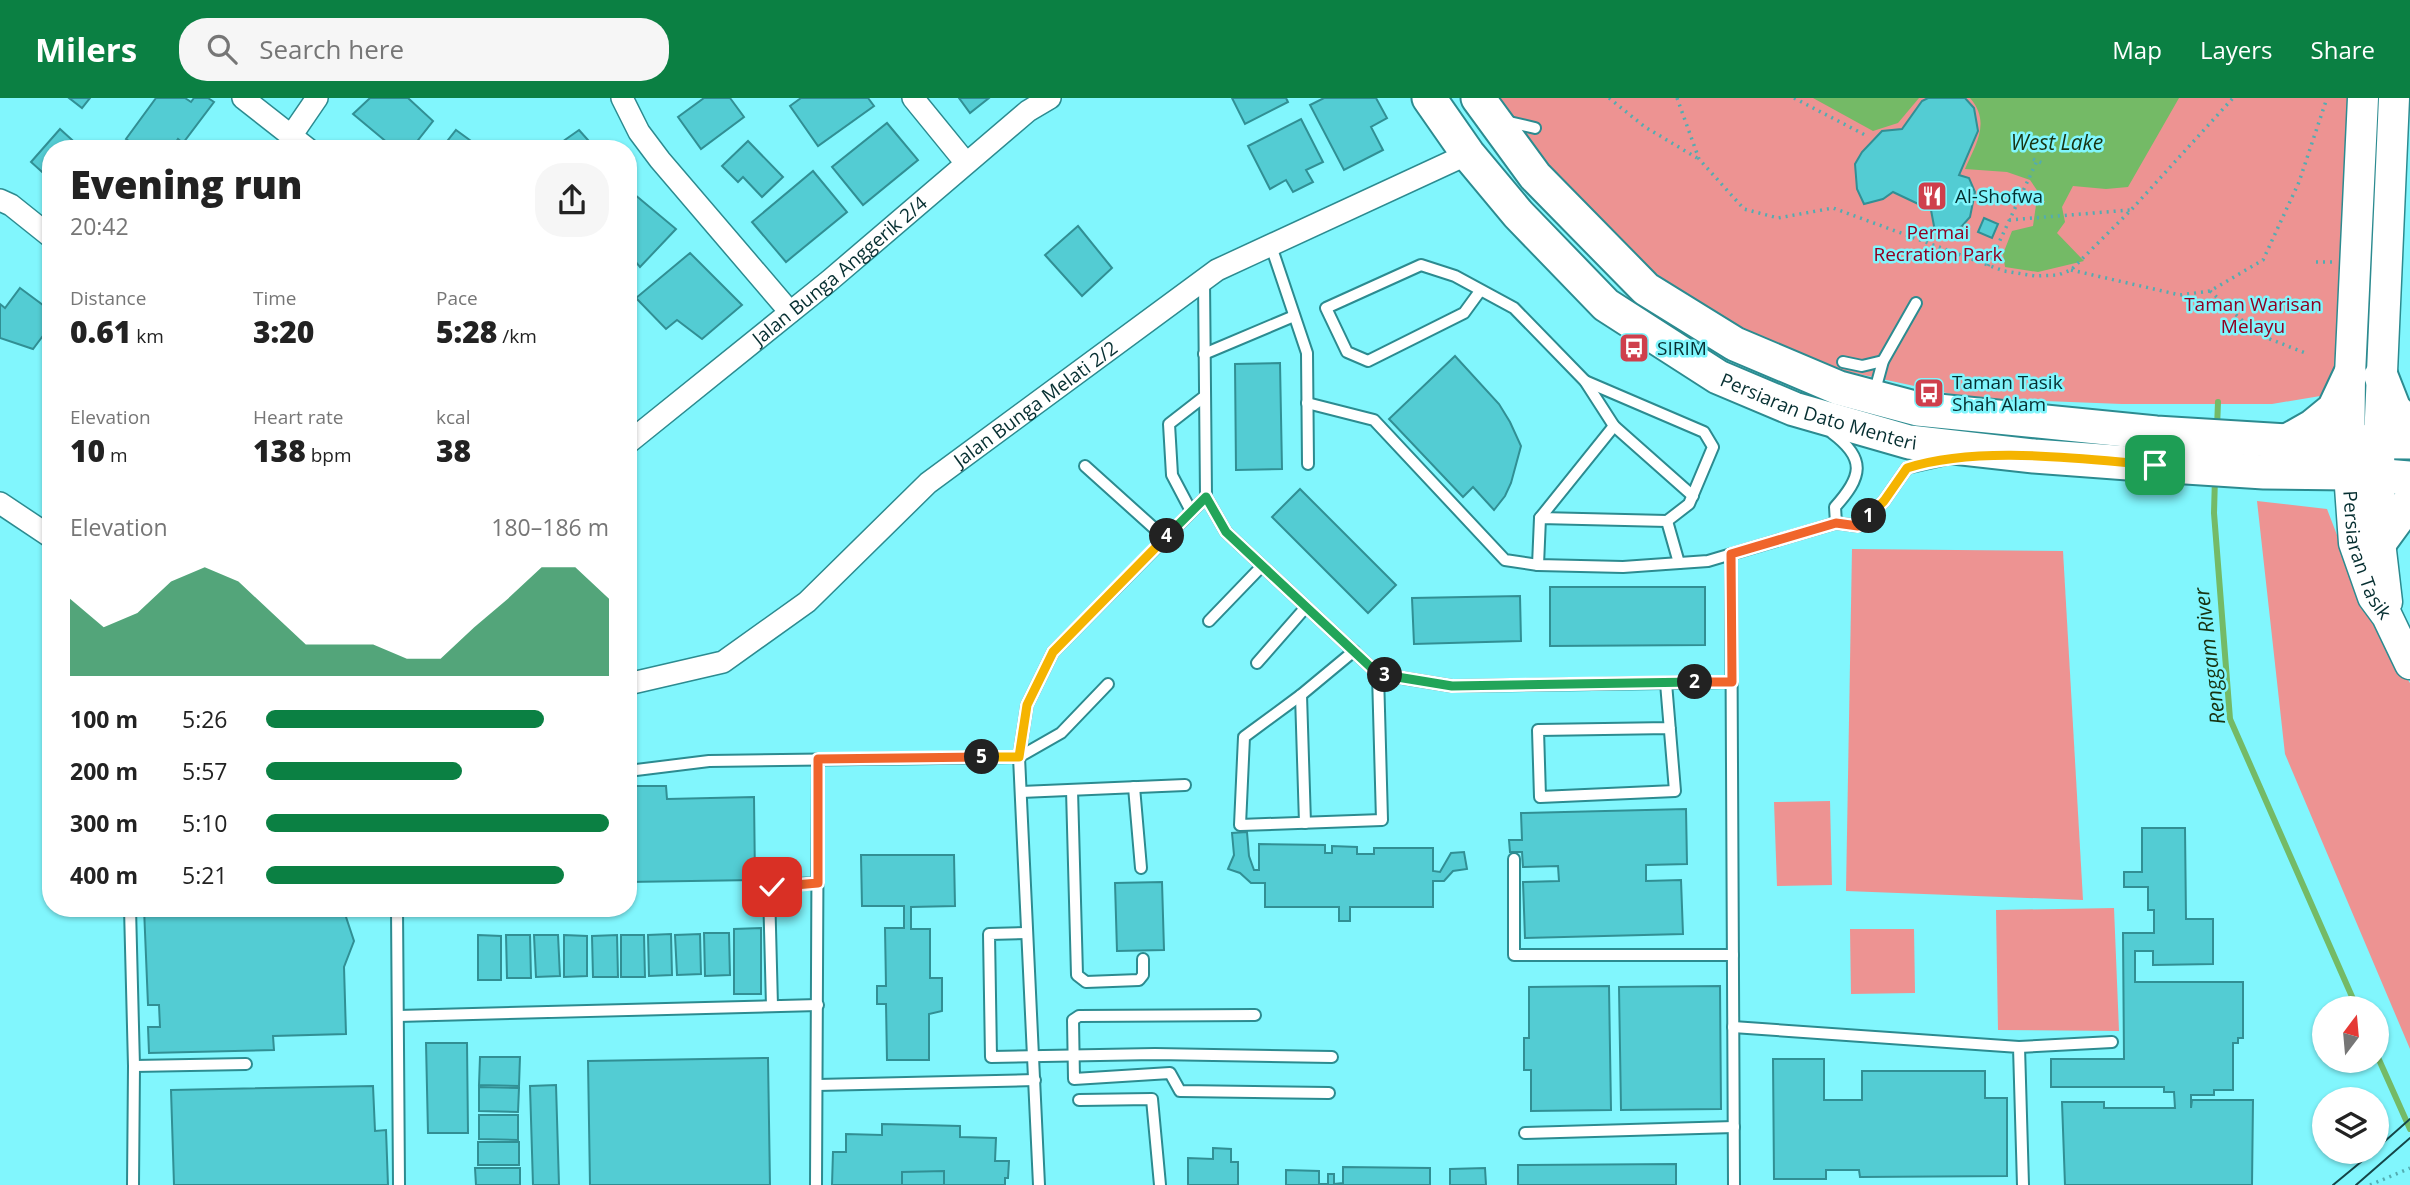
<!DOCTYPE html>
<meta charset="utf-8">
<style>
:root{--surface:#fff;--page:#f6f6f6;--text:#222;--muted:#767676;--accent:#0b8043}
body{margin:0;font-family:"Open Sans",sans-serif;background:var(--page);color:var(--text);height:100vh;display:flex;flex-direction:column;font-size:26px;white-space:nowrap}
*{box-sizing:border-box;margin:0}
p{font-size:23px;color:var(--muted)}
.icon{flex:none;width:38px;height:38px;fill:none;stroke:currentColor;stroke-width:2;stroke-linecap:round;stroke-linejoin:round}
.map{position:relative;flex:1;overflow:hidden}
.details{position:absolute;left:42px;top:42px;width:595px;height:777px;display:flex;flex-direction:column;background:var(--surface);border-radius:28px;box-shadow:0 2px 5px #0004}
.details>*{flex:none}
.needle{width:46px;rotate:16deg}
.controls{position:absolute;left:2312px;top:898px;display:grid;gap:14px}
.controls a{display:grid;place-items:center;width:77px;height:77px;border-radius:50%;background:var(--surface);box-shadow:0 2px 5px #0004;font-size:35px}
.pin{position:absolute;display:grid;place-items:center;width:60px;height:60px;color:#fff;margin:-30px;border-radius:14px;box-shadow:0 4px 10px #0006}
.km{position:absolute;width:35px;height:35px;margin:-18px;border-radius:50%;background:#222;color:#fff;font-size:19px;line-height:35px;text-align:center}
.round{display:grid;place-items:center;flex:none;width:74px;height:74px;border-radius:28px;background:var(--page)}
.overview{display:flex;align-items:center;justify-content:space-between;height:119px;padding:0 28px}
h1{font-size:38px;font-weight:800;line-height:52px}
.figures{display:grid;grid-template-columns:repeat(3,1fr);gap:10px;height:119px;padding:7px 28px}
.figures div{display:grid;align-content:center}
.figures b{font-size:30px;font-weight:800}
.figures small{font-size:19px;font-weight:400}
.figures p{font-size:19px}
.chart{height:196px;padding:14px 28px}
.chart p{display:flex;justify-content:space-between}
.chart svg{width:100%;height:126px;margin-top:7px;fill:var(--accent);opacity:.7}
ul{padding:0 28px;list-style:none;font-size:23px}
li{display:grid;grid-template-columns:112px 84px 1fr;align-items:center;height:52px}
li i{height:18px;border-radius:9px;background:var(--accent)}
header{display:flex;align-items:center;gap:42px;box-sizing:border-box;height:98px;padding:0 35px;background:var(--accent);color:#fff}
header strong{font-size:33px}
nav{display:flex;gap:38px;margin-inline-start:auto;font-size:24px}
.search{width:490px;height:63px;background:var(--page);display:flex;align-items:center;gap:18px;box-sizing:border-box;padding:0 24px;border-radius:28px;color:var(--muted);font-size:26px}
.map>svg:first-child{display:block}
.green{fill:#ed9392}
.water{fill:#74ba66}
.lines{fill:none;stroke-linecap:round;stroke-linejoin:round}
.stream{stroke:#74ba66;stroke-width:6}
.building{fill:#53ccd3;stroke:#318f94;stroke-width:2}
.lane-casing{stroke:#2c8b90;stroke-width:14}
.street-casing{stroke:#2c8b90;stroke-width:24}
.secondary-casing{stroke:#2c8b90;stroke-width:33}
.primary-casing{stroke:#2c8b90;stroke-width:37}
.path{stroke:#53acb1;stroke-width:3.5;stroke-dasharray:2 5;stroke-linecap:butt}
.lane{stroke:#fff;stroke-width:10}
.street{stroke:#fff;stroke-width:21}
.secondary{stroke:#fff;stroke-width:30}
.primary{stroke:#fff;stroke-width:33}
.tram{stroke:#144548;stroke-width:2}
.split-1-casing{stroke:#fff;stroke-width:14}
.split-2-casing{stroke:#fff;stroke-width:14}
.split-3-casing{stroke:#fff;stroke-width:14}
.split-4-casing{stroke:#fff;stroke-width:14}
.split-5-casing{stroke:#fff;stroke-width:14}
.split-6-casing{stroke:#fff;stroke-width:14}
.split-1{stroke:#f5b400;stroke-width:9}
.split-2{stroke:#f0652b;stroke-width:9}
.split-3{stroke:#22a559;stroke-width:9}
.split-4{stroke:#22a559;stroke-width:9}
.split-5{stroke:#f5b400;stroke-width:9}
.split-6{stroke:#f0652b;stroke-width:9}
.labels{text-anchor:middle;stroke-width:5;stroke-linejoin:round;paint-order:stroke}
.poi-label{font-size:19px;fill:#062f31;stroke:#81f6fd;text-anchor:start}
.park-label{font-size:19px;fill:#900021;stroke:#81f6fd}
.street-label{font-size:19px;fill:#062f31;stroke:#81f6fd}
.water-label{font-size:21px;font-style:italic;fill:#183312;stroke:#81f6fd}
</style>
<header>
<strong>Milers</strong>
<div class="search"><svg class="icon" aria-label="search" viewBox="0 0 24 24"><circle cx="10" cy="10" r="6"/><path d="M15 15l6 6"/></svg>Search here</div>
<nav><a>Map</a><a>Layers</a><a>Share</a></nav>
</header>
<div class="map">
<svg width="2410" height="1087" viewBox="0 0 2410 1087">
<rect width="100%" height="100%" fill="#81f6fd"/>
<!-- green -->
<g class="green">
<path d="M1497 0H2350L2341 247 2332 296 2272 306H2122L1970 300 1817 267 1745 235 1702 208 1636 161 1538 56Z"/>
<path d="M2257 403 2327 411 2368 518 2410 585V951L2285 656Z"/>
<path d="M1852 451 2063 453 2083 802 1846 793Z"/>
<path d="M1830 703 1832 787 1777 788 1774 704Z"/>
<path d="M2114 810 2119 933 1998 932 1996 812Z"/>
<path d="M1850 831H1914L1915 895 1851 896Z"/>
</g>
<!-- water -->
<g class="water">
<path d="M1813 0H1919L1898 25 1873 33Z"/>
<path d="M1970 0H2179L2128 89 2106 91 2073 88 2062 109 2065 124 2057 135 2084 163 2038 174 2005 169 2003 156 2012 133 2033 128 2036 107 2045 104 2030 82 2007 74 1965 71C1976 46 1991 24 1970 0Z"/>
</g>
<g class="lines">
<!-- stream -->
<g class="stream">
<path d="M2217 330 2218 304"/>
<path d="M2215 379 2214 415 2230 621 2357 910"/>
<path d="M2376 955 2410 1031"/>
</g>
</g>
<!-- building -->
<g class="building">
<path d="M69 0H90L82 10Z"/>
<path d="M156 0H185L191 4 194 0H208L214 4 183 45 178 41 171 51H140L126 41Z"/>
<path d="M370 0H408L433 23 411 51H395L353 16Z"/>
<path d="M704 0H730L744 19 701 51 678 19Z"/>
<path d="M801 0H868L874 8 818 48 790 8Z"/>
<path d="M959 0H989L970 15Z"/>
<path d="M1232 0H1286L1288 4 1245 26Z"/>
<path d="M1324 0H1376L1387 20 1371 29 1383 52 1344 72 1310 7Z"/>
<path d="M1928 0H1965L1974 10 1978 33 1959 77 1969 80 1975 94 1970 119 1962 128 1950 135 1938 134 1934 128 1931 112 1893 94 1883 101 1864 106 1857 91 1855 66 1862 54 1882 33 1902 31 1922 3Z"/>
<path d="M1301 21 1323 64 1306 72 1313 84 1293 94 1286 82 1270 91 1248 48Z"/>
<path d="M887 25 918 62 863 107 832 69Z"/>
<path d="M60 31 82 51H51V82L31 64Z"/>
<path d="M456 32 482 51H441Z"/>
<path d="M579 32 596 51H552Z"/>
<path d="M748 43 783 79 762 99 743 79 738 84 722 68Z"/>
<path d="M813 73 847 114 786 164 752 124Z"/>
<path d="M628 91 676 131 640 169 628 155Z"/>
<path d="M1984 120 1998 126 1992 140 1978 134Z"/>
<path d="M1078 128 1112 170 1082 198 1045 157Z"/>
<path d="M690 155 742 207 702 241 677 222 666 231 636 200Z"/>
<path d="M20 190 51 213V227L33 251 0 240V206L5 210Z"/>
<path d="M1455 258 1499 306 1510 324 1521 348 1511 385 1505 398 1494 412 1473 389 1463 399 1389 321Z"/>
<path d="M1280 265 1282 371 1236 372 1235 266Z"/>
<path d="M1300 391 1396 487 1368 515 1272 419Z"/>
<path d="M1550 489H1705V547L1550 548Z"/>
<path d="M1520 498 1521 543 1414 546 1412 500Z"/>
<path d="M633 688H666L667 701 754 699 755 782 628 784V701H633Z"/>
<path d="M1686 711 1687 766 1646 767V783L1681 782 1683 836 1525 840 1523 784 1559 783 1558 768 1523 769 1522 754H1510L1509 742H1522L1521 715Z"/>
<path d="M2142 730H2185L2186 821H2213V866L2153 867V853H2135V884H2243V940H2238V945H2233V992H2214V997H2191V1010L2192 1002H2253L2252 1087H2065L2062 1004H2104V1010H2175L2174 994H2164V989H2051V961H2124L2123 835H2154V812H2148V789H2124V774H2142Z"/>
<path d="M1247 734 1249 758 1254 772H1259V746L1325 747V755H1332V748L1357 749V756H1374V750H1433V773L1440 774 1451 755 1464 754 1467 771 1453 773 1444 783H1433V809H1350V823H1339V809H1265V785H1251L1240 775 1228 771 1234 757 1232 735Z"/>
<path d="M861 757H954L955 808 911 809V831H930V880H942V913L929 916V962H887L886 906H877V888H886L885 830H904V808H862Z"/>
<path d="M1162 784 1164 852 1117 853 1115 785Z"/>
<path d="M144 810H343L354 843 344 869 346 936 273 938 274 952 149 955 148 929H160L159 907H148Z"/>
<path d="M761 830V896H734V831Z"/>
<path d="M704 835H729L730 877 705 878Z"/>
<path d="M671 836 672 877 649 878 648 837Z"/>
<path d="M700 836 701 876 677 877 675 837Z"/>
<path d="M478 837 501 838V882H478Z"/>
<path d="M506 837H530L531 880H507Z"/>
<path d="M534 837H558L560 878 536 879Z"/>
<path d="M564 837 587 838V878L564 879Z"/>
<path d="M617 837 618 879H593L592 838Z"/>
<path d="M621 837H644L645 879H621Z"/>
<path d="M1609 888 1611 1012 1531 1013V972H1524V940H1529V889Z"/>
<path d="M1720 888 1721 1011 1621 1012 1619 889Z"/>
<path d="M426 945H467L468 1035H428Z"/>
<path d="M480 959H520L519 988 479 987Z"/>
<path d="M768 960 770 1087H590L588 963Z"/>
<path d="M1773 961H1824V1002H1862V973H1985V1000H2007V1078L1860 1079 1859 1072H1826V1081H1774Z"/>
<path d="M556 987 559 1087H533L530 988Z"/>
<path d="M373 988 375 1033 386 1032 388 1087H174L171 992Z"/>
<path d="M479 989 519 990 518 1014 479 1013Z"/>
<path d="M479 1017H518V1042L479 1041Z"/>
<path d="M882 1026 960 1028V1039L996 1040 995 1063H1009L1008 1080H1005V1087H832L833 1054H846V1036L882 1037Z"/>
<rect x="478" y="1044" width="41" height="23"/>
<path d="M1213 1050 1231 1051V1064H1238V1087H1188V1060L1213 1061Z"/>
<path d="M1676 1066V1087H1518V1067Z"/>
<path d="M1343 1069 1430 1070V1087H1286V1072L1319 1073V1086H1328V1076H1334V1086L1343 1085Z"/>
<path d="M475 1070H520V1087H476Z"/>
<path d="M1485 1070 1486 1087H1450V1071Z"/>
<path d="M944 1073V1087H902V1074Z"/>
</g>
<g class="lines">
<!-- lane casing -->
<g class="lane-casing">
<g id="lane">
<path d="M1505 23 1535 30"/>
<path d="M1271 148 1307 255 1308 366"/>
<path d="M1480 193 1464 215 1368 263 1347 254 1326 210 1421 167 1455 178 1514 210 1585 283 1614 328 1693 398"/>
<path d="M1204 256 1294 218"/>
<path d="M1843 264 1862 268 1883 263"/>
<path d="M1585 283 1704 334 1713 349 1689 406 1667 423 1540 420 1538 467 1623 469 1708 463 1836 425 1858 428 1884 403 1907 370 1947 361"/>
<path d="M1874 296 1883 263 1916 205"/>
<path d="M1307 305 1374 322 1505 462 1538 467"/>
<path d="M1832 335C1867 361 1862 379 1835 409L1836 425"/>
<path d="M1085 368 1165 440"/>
<path d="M1206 399 1226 434 1378 576 1452 588 1732 584"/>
<path d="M1191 413 1172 377 1169 326 1205 298"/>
<path d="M1540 420 1614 328"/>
<path d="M1667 423 1679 465"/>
<path d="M1731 456 1734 1087"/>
<path d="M1209 523 1262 468"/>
<path d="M1354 553 1301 597 1244 639 1240 727 1382 722 1378 576"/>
<path d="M1257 565 1306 509"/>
<path d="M1666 585 1675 693 1540 699 1538 632 1670 630"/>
<path d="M1301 597 1305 725"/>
<path d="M628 673 709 663 1019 659 1027 607 1053 554 1206 399 1204 182"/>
<path d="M1134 689 1141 770"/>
<path d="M1072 692 1077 877 1086 884 1139 882 1143 877V861"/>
<path d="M1021 694 1185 687"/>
<path d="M1514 761V857H1733"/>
<path d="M130 810 134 968 133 1087"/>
<path d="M397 810 399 1087"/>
<path d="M1027 835 989 836 991 959 1155 956 1332 959"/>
<path d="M772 908 769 792 777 787 818 785"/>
<path d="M1255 917 1079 918 1073 922 1074 981 1170 975 1180 993 1329 995"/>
<path d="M398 918 818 907"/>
<path d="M1733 929 2019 949 2023 1087"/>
<path d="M2019 949 2112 944"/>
<path d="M134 968 246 966"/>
<path d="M817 987 1035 982"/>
<path d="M1079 1002 1152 1001 1160 1087"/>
<path d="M1525 1035 1734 1029"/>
<path d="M816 1087 818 661"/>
<path d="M1039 1087 1019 659 1061 635 1108 586"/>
</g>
</g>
<!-- street casing -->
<g class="street-casing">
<g id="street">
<path d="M243 0 308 51"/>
<path d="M622 0 639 34 660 62 790 214"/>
<path d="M913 0 966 65"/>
<path d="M291 38 317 0"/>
<path d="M0 102 11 107 51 139"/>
<path id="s1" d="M628 345 829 183 1028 13 1050 0"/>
<path d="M0 405 51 439"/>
<path id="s2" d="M628 586 723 564 807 504 928 385 1217 172 1468 56"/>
</g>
</g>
<!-- secondary casing -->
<g class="secondary-casing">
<g id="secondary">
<path id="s3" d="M2363 0 2350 277 2349 375 2354 445 2373 499 2387 518 2410 566"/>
<path d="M2387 504 2380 444 2379 343 2394 0"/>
</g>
</g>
<!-- primary casing -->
<g class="primary-casing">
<g id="primary">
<path id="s4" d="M1429 0 1468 56 1518 116 1606 207 1718 279 1794 311 1909 344 2034 358 2155 367 2264 374 2349 375 2410 380"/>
<path d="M1478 0 1535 78 1646 191 1735 246 1839 290 1918 311 2156 335 2287 343 2410 344"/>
<path d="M2381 278 2394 311 2410 327"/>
<path d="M2287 343 2312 329 2334 311 2350 277"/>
<path d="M2380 444 2410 403"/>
</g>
</g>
<!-- path -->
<g class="path">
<path d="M1609 0 1645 29 1697 60"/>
<path d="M1677 0 1699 61 1744 111 1778 120 1833 110 2004 173 2035 178 2058 177 2071 172 2132 111 2233 0"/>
<path d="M1794 0 1867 38"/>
<path d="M2033 61 2042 65"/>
<path d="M2009 122 2130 112"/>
<path d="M2316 164H2332"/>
<path d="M1988 168 2037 63"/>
<path d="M2071 172 2180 197 2210 193 2263 162 2299 84 2327 0"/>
<path d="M2210 193 2257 236 2308 256"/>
<path d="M2370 1087 2410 1070"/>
</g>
<!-- lane -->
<use href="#lane" class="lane"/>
<!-- street -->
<use href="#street" class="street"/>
<!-- secondary -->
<use href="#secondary" class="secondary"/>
<!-- primary -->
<use href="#primary" class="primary"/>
<!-- tram -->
<g class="tram">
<path d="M2376 1051 2410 1021"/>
<path d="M2333 1087 2373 1054"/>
<path d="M2356 1087 2410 1040"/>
</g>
</g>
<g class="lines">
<!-- split-1 casing -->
<g class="split-1-casing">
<path id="split-1" d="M1869 418 1884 403 1907 370C1980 347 2079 361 2155 367"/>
</g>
<!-- split-2 casing -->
<g class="split-2-casing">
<path id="split-2" d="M1695 584H1732L1731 456 1836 425 1858 428 1869 418"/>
</g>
<!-- split-3 casing -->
<g class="split-3-casing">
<path id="split-3" d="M1385 577 1452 588 1695 584"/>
</g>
<!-- split-4 casing -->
<g class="split-4-casing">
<path id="split-4" d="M1167 438 1206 399 1226 434 1378 576 1385 577"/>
</g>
<!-- split-5 casing -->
<g class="split-5-casing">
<path id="split-5" d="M982 659H1019L1027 607 1053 554 1167 438"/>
</g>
<!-- split-6 casing -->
<g class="split-6-casing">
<path id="split-6" d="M772 789 818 785V661L982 659"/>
</g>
<!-- split-1 -->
<use href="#split-1" class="split-1"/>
<!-- split-2 -->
<use href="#split-2" class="split-2"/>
<!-- split-3 -->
<use href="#split-3" class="split-3"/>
<!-- split-4 -->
<use href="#split-4" class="split-4"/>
<!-- split-5 -->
<use href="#split-5" class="split-5"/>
<!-- split-6 -->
<use href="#split-6" class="split-6"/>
</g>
<!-- icons -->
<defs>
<g id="restaurant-square" transform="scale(1.575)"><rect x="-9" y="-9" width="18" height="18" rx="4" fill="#cf3f4c" stroke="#81f6fd"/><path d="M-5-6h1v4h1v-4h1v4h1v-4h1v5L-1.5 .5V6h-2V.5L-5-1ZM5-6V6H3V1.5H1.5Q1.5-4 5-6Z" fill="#fff"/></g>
<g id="bus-square" transform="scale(1.575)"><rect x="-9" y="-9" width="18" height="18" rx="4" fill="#cf3f4c" stroke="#81f6fd"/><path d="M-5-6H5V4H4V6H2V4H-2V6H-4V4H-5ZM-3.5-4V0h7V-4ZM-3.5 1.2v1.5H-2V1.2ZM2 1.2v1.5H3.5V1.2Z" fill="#fff"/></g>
</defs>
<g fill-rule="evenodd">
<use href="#restaurant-square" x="1932" y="98"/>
<use href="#bus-square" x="1634" y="250"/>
<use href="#bus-square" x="1929" y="295"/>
</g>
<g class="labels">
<!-- poi labels -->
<g class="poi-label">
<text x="1955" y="105">Al-Shofwa</text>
<text x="1657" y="257">SIRIM</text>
<text x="1952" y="291">Taman Tasik<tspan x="1952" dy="22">Shah Alam</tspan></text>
</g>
<!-- park labels -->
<g class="park-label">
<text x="1938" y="141">Permai<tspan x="1938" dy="22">Recration Park</tspan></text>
<text x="2253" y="213">Taman Warisan<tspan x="2253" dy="22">Melayu</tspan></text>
</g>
<!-- street labels -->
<g class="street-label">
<text dy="7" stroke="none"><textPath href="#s1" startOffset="273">Jalan Bunga Anggerik 2/4</textPath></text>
<text dy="7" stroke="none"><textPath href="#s2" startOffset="504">Jalan Bunga Melati 2/2</textPath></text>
<text dy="7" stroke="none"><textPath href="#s4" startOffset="513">Persiaran Dato Menteri</textPath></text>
<text dy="7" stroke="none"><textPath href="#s3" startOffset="460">Persiaran Tasik</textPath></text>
</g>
<!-- water labels -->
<g class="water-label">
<text x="2057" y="52">West Lake</text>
<text transform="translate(2210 558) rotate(-97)" y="7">Renggam River</text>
</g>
</g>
</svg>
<div class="controls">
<a><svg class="needle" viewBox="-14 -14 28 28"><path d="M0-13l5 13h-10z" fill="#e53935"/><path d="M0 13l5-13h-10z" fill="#767676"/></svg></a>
<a><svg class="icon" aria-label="layers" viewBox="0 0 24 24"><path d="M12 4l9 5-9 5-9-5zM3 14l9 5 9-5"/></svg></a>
</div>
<div class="pin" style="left:2155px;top:367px;background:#1e9e55"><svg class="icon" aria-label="arrive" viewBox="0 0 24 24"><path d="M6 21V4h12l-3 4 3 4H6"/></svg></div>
<div class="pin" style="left:772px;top:789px;background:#d93025"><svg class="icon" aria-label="check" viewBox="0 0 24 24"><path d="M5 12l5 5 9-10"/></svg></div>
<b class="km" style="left:1869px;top:418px">1</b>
<b class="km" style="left:1695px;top:584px">2</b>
<b class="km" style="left:1385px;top:577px">3</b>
<b class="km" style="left:1167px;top:438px">4</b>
<b class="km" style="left:982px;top:659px">5</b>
<section class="details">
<div class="overview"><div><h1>Evening run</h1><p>20:42</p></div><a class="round"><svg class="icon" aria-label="share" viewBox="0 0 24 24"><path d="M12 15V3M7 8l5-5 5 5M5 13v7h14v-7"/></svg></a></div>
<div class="figures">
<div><p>Distance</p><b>0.61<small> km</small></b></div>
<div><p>Time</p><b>3:20</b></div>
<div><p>Pace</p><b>5:28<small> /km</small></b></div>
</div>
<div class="figures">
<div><p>Elevation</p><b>10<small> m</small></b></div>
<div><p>Heart rate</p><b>138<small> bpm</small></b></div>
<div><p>kcal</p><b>38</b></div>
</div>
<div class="chart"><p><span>Elevation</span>180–186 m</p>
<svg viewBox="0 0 160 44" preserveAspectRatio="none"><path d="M0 44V17L10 27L20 22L30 11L40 6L50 11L60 22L70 33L80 33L90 33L100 38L110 38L120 27L130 17L140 6L150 6L160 17V44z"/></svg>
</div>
<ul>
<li><b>100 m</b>5:26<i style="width:81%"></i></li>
<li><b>200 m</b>5:57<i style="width:57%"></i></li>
<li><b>300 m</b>5:10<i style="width:100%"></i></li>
<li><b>400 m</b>5:21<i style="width:87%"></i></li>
</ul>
</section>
</div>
